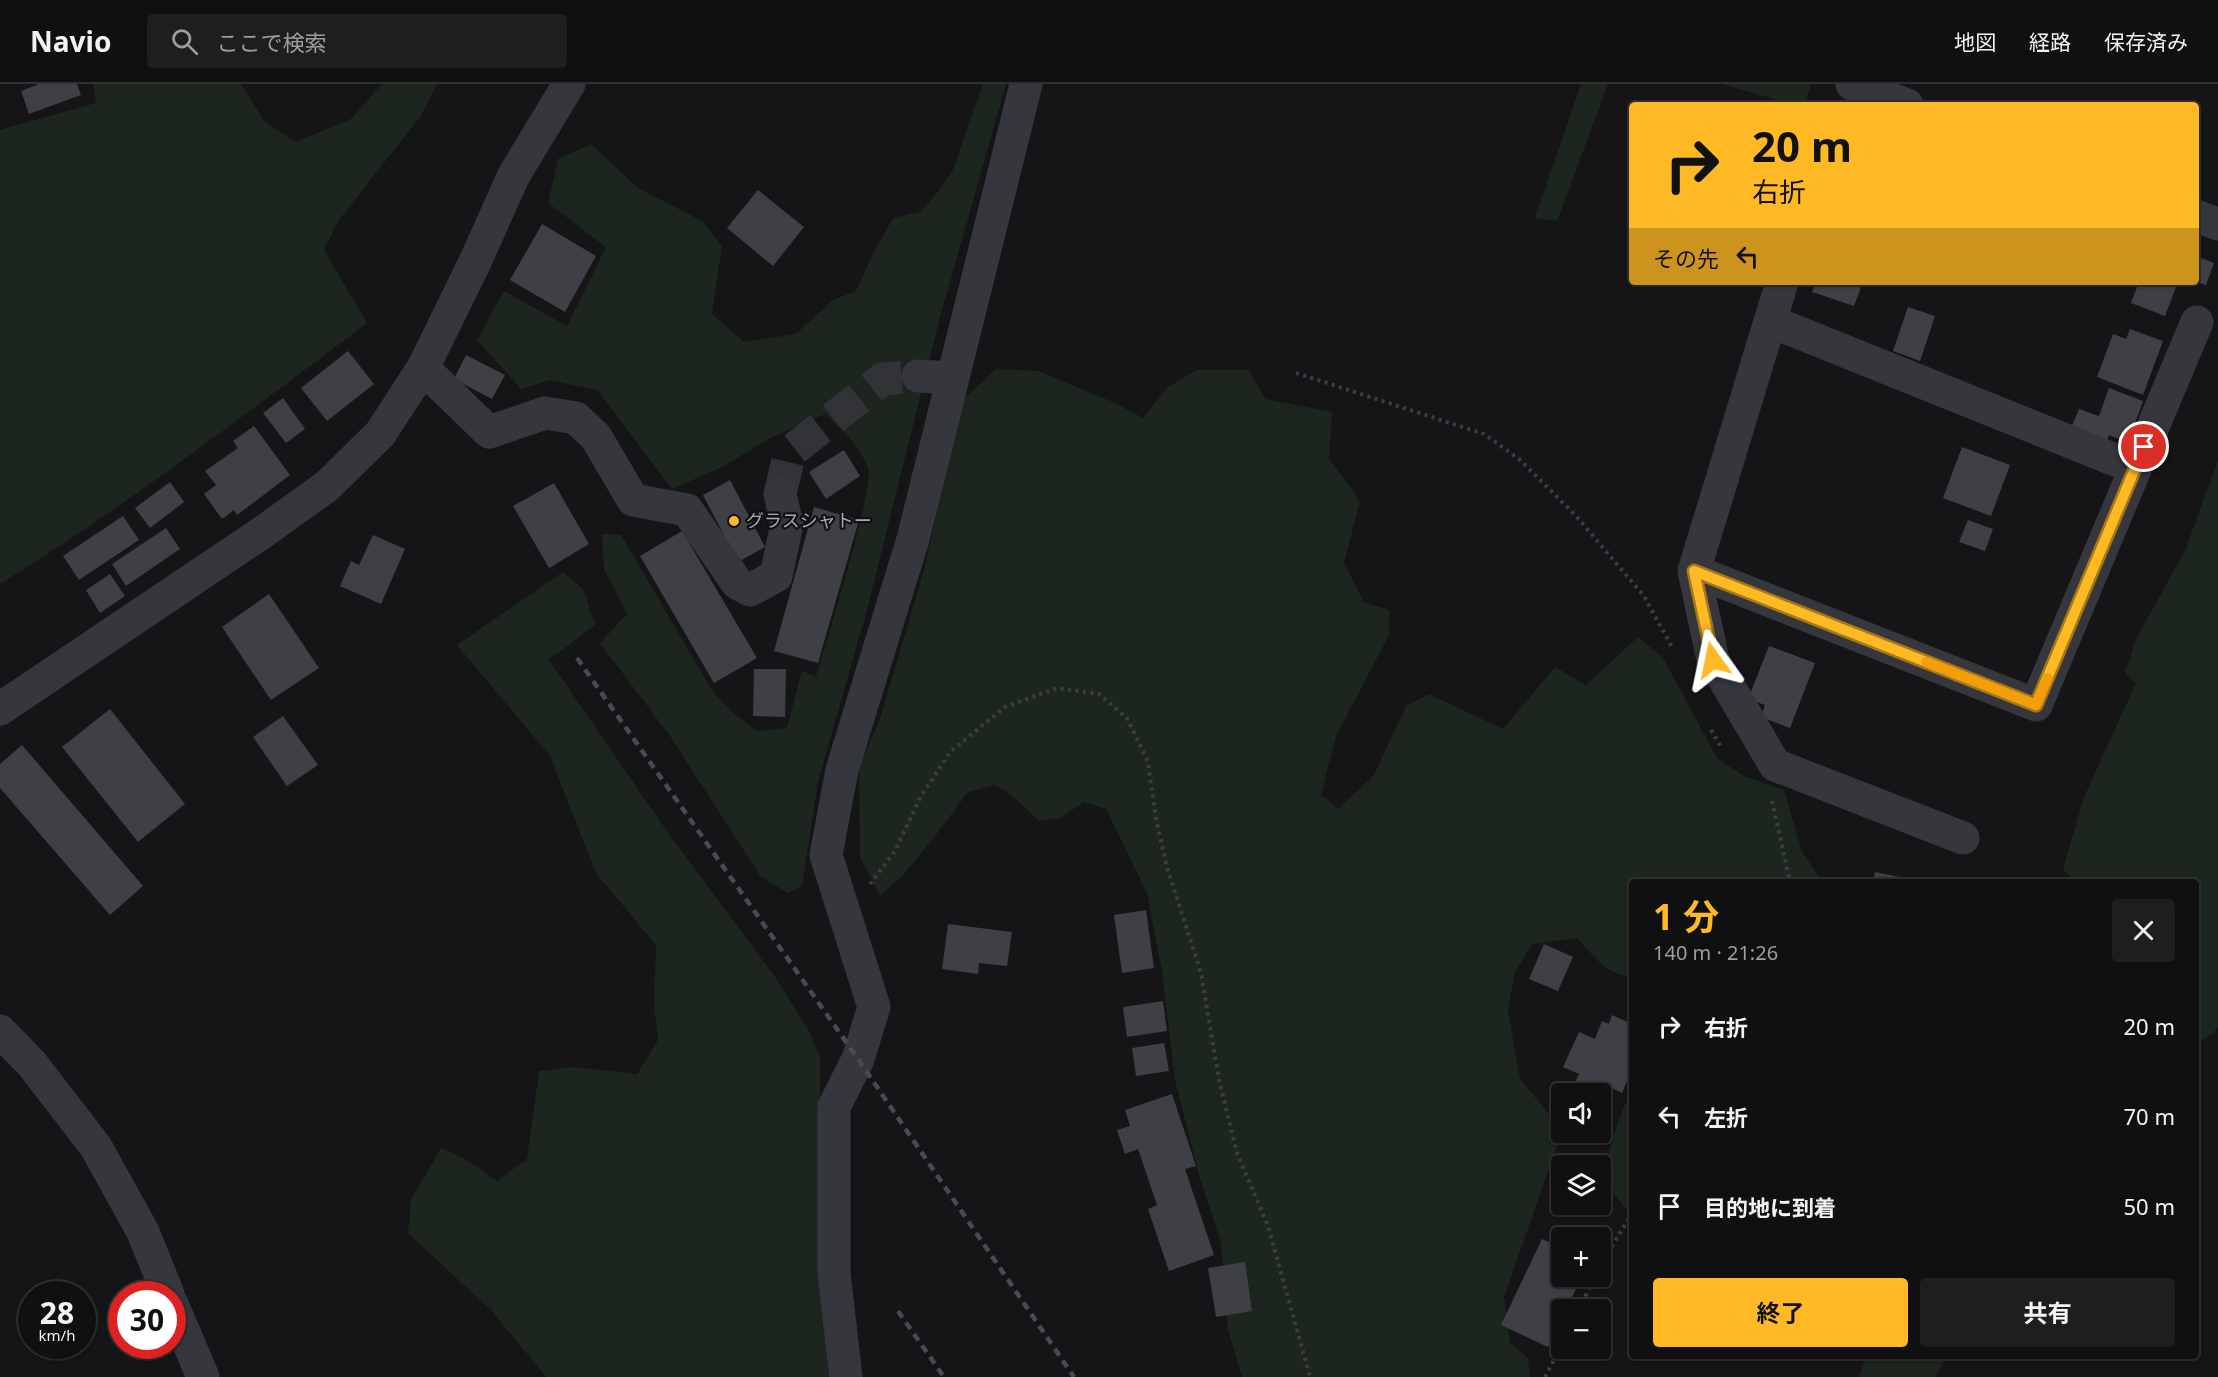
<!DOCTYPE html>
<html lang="ja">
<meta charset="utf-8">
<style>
:root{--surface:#101011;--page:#1e1e1f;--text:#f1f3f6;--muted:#9c9d9f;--line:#303031;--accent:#ffb925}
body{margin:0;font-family:"Noto Sans","Noto Sans JP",sans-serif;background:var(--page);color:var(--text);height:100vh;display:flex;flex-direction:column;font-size:22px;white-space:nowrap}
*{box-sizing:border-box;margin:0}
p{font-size:20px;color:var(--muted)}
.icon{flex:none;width:33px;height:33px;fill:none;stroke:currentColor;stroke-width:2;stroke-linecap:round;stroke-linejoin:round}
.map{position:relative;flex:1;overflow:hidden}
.details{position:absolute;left:1629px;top:795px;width:570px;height:480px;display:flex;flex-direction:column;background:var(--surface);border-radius:6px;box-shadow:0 2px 4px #0004,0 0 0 2px var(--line)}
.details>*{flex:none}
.guide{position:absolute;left:1629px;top:18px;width:570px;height:183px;border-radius:6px;box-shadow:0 2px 4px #0004,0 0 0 2px var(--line);background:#ffb925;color:#111;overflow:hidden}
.fabs{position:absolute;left:1551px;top:999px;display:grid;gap:12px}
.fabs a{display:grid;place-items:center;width:60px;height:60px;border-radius:6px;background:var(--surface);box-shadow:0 2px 4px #0004,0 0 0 2px var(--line);font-size:30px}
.speed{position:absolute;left:18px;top:1197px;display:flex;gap:12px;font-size:30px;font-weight:700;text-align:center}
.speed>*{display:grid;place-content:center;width:78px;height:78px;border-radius:50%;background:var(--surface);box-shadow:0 2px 4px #0004,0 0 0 2px var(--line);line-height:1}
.speed small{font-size:15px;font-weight:400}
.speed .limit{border:9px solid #d22;background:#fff;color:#111}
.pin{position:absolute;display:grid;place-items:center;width:51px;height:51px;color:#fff;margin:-26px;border:3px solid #fff;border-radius:50%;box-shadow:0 2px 6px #0007}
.me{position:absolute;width:66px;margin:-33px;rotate:348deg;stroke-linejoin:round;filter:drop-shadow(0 0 4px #0008)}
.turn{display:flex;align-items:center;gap:21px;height:126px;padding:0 24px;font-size:27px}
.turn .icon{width:78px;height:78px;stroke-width:2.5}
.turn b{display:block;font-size:42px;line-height:51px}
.then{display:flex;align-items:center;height:57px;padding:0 24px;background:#0003;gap:12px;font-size:22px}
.round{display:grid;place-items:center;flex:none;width:63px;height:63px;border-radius:6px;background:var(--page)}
.overview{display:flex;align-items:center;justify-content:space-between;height:102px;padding:0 24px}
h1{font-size:36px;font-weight:700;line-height:45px;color:var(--accent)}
.cta{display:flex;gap:12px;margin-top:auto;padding:12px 24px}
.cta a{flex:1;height:69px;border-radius:6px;background:var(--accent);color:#111;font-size:24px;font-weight:700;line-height:69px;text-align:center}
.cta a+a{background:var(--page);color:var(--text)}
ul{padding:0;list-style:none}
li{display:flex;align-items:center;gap:18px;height:90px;padding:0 24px}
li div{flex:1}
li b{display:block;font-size:22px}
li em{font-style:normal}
header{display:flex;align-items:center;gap:36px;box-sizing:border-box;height:84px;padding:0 30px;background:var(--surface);border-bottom:2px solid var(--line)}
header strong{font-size:28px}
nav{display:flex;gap:33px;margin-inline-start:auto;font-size:21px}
.search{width:420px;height:54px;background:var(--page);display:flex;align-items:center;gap:15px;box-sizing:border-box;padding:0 21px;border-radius:6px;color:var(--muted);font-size:22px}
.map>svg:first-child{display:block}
.green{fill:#1d261e}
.building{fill:#3f4045}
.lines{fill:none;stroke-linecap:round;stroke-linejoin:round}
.minor-tunnel{stroke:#323337;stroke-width:33;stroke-dasharray:33 16;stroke-linecap:butt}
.path{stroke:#3c3e44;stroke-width:4;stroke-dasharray:3 4.5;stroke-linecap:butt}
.minor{stroke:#36373d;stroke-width:33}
.rail{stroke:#494b52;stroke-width:4.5;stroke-dasharray:8 6;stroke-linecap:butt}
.route-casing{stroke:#a67818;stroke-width:15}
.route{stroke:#ffb925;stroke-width:10}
.slow{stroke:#f59e0b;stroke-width:10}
.poi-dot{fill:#ffb925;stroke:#101012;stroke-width:2}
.labels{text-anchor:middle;stroke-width:4.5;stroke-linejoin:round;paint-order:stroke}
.poi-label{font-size:18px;fill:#a6abb9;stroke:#101012;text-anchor:start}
</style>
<header>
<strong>Navio</strong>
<div class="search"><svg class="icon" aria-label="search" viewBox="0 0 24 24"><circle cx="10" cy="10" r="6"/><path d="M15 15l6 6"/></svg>ここで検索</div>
<nav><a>地図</a><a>経路</a><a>保存済み</a></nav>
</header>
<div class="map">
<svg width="2218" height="1293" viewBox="0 0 2218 1293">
<rect width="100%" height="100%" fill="#151517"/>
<path class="green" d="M93,0H241L265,38L296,58L351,35L382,0H437L421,32L338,137L324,166L367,239C247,329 128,421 0,500V46L96,19Z
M983,0H1006L939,237L868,522L818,698L802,802L788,809L761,793L670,652L600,559L627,530L604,485L602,450L621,451L715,611L737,632L757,647L787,644L802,587L816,593C825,562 875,403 868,384C860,362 842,345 825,330L774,352L722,383L672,405L597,306L550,296L521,305L477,256L504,207L567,242L606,163L548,119L558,75L591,60L638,104L702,137L722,162L712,230L744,258L796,250L833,216L856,207L872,172L893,134L920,128L938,108L953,86Z
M1581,0H1608L1557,137L1535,134Z
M1722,0H1811L1805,21H1795Z
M996,285L1038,287L1113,318L1143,334L1167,304L1196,286H1249L1265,315L1332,328L1329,375L1360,417L1344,479L1364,518L1389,526V551L1336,652L1321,711L1338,725L1374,691L1406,622L1429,610L1503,645L1555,583L1586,601L1638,553L1663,574L1717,674L1744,692L1784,706L1802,768L1823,798H1632V892C1608,892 1592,871 1577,854L1532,860L1515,888L1508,927L1520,995L1548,1029L1560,1053L1504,1213L1510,1259L1528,1274L1530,1293H1242L1228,1246L1221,1159L1199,1091L1175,996L1162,887L1147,809L1106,725L1084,718L1060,734L1039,737L1015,714L995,701L968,708L936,751L904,790L880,812L860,773L859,683L880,635L924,486L963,316Z
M2218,376V943L2215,947L2196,961V798H2075L2063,785L2084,713L2136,599L2125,589L2137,553L2185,467Z
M563,488L583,505L595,541L549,576L664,743L775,893L809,947L820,972V1024L833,1293H546L492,1227L408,1149L411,1116L441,1064L465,1075L497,1097L527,1075L539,987L572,983L637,990L658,956L654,921L656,861L596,789L550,672L457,561Z
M1632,1004V1133L1615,1111L1604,1086L1618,1038Z
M1867,1272H1947L1935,1293H1859Z"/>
<path class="building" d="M39,0H77L81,11L29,30L21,7Z
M758,106L804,143L773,182L727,144Z
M542,140L596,172L565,228L510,196Z
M2196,172L2214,179L2206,201L2196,198Z
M1816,198H1863L1854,222L1812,208Z
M2139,198H2178L2165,232L2131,219Z
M1908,223L1935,232L1920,277L1893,267Z
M2130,245L2163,257L2143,311L2097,293L2113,250L2126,255Z
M348,267L374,300L327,337L301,304Z
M466,271L505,291L492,315L454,295Z
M2109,304L2143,317L2128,359L2109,351L2106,359L2070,346L2079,325L2099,332Z
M283,314L305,345L286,359L263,329Z
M254,342L290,391L237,431L234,426L222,435L204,410L216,401L205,387L238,364L233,357Z
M1962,363L2010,381L1991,432L1943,414Z
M844,366L860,392L826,415L809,388Z
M730,396L765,463L738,478L703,411Z
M170,398L184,418L150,444L135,424Z
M554,399L589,460L549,484L513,422Z
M814,423L859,436L818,579L774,567Z
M123,432L139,456L79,496L63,472Z
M1968,436L1993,445L1985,467L1959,458Z
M166,444L180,465L126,502L112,480Z
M682,447L757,574L714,599L640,472Z
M373,451L405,465L381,520L340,502L351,477L359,481Z
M110,490L125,512L100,529L86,506Z
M269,510L319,584L271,616L222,543Z
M1769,562L1815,579L1790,644L1761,633L1765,621L1748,615Z
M754,585H786L785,633L753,632Z
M110,625L185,720L138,758L62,663Z
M283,632L318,681L287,702L253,653Z
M22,661L143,802L110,831L0,704V680Z
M1875,788L1920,797V798H1873Z
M1146,826L1154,884L1122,889L1114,831Z
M948,840L1012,848L1007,882L979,879L978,890L942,885Z
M1544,860L1573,873L1558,907L1529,895Z
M1163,917L1167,947L1127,953L1123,923Z
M1612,931L1632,940L1629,949L1632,950V958L1627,969L1632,971V986L1622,1009L1612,1004L1607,1015L1600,1012V1010H1595L1574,1001L1579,990L1563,983L1579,948L1595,955L1602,937L1609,940Z
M1164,959L1169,987L1136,992L1132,964Z
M1172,1010L1196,1082L1185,1085L1214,1171L1169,1187L1148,1125L1157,1121L1138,1065L1125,1070L1117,1046L1130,1042L1125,1026Z
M1542,1155L1562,1164V1192H1582L1566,1226H1562V1235L1548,1263L1501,1241Z
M1245,1178L1252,1227L1216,1233L1208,1184Z"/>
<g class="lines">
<path class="minor-tunnel" d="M780,410L790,368L883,295L918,292"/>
<path class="path" d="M1296,289L1484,350L1519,375L1577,433L1644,512L1672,563
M1711,646L1721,663
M1772,717L1790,798
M870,800L895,767L921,712L951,667L1005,623L1057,604L1099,610L1127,634L1148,678L1156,735L1167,783L1201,889L1219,996L1237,1069L1268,1142L1310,1293
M1600,1182L1632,1129
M1579,1226L1595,1192
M1545,1293L1562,1260"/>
<path class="minor" d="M1852,0L1907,21
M2196,132L2218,140
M1782,198L1694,487L1713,576L1775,681L1963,754
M1770,237L2135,384
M423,284L489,348L545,329L576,334L596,353L633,416L687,426L737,499L750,506L776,492L787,440L780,410
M918,292L952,294
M1694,487L2036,621L2197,238
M0,625L263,448L327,402L380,350L423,284L474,180L514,91L569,0
M0,947L32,980L96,1063L143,1148L168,1210
M172,1220L203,1293
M846,1293L834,1189V1023L858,975L874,923L826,771L842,686L913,455L1026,0"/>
<path class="rail" d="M577,574L858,975L1074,1293
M898,1227L944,1293"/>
</g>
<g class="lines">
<g class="route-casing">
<path id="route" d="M1713,576L1694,487L2036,621L2144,363"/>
</g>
<use href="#route" class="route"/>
<path class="slow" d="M1926,578L2036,621L2048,594"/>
</g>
<circle class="poi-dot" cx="734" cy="437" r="6"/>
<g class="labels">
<g class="poi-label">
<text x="746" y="443">グラスシャトー</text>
</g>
</g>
</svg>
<div class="fabs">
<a><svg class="icon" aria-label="sound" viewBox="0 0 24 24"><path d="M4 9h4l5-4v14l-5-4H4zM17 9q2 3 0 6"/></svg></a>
<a><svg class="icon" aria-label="layers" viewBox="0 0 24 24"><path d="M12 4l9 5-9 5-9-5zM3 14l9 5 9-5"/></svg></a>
<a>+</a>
<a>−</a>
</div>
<div class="speed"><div>28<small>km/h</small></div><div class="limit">30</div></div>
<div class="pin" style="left:2144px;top:363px;background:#d93025"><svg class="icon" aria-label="arrive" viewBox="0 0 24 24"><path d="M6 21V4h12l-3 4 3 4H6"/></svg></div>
<svg class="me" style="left:1713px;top:576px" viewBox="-20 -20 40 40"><path d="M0-17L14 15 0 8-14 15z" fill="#ffb925" stroke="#fff" stroke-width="4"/></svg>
<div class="guide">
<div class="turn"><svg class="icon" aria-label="right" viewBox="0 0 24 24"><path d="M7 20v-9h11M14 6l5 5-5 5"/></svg><div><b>20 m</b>右折</div></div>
<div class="then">その先<svg class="icon" aria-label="left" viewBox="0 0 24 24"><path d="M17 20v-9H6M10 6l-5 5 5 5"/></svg></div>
</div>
<section class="details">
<div class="overview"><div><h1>1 分</h1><p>140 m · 21:26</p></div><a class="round"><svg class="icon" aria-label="close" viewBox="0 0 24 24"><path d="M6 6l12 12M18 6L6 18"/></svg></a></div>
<ul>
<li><svg class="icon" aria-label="right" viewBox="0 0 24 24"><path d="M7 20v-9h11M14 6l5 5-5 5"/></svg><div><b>右折</b></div><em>20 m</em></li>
<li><svg class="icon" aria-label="left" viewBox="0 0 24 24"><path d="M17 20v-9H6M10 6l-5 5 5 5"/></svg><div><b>左折</b></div><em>70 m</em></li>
<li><svg class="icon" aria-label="arrive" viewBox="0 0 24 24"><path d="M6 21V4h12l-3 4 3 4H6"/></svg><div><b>目的地に到着</b></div><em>50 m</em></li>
</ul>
<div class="cta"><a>終了</a><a>共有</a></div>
</section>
</div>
